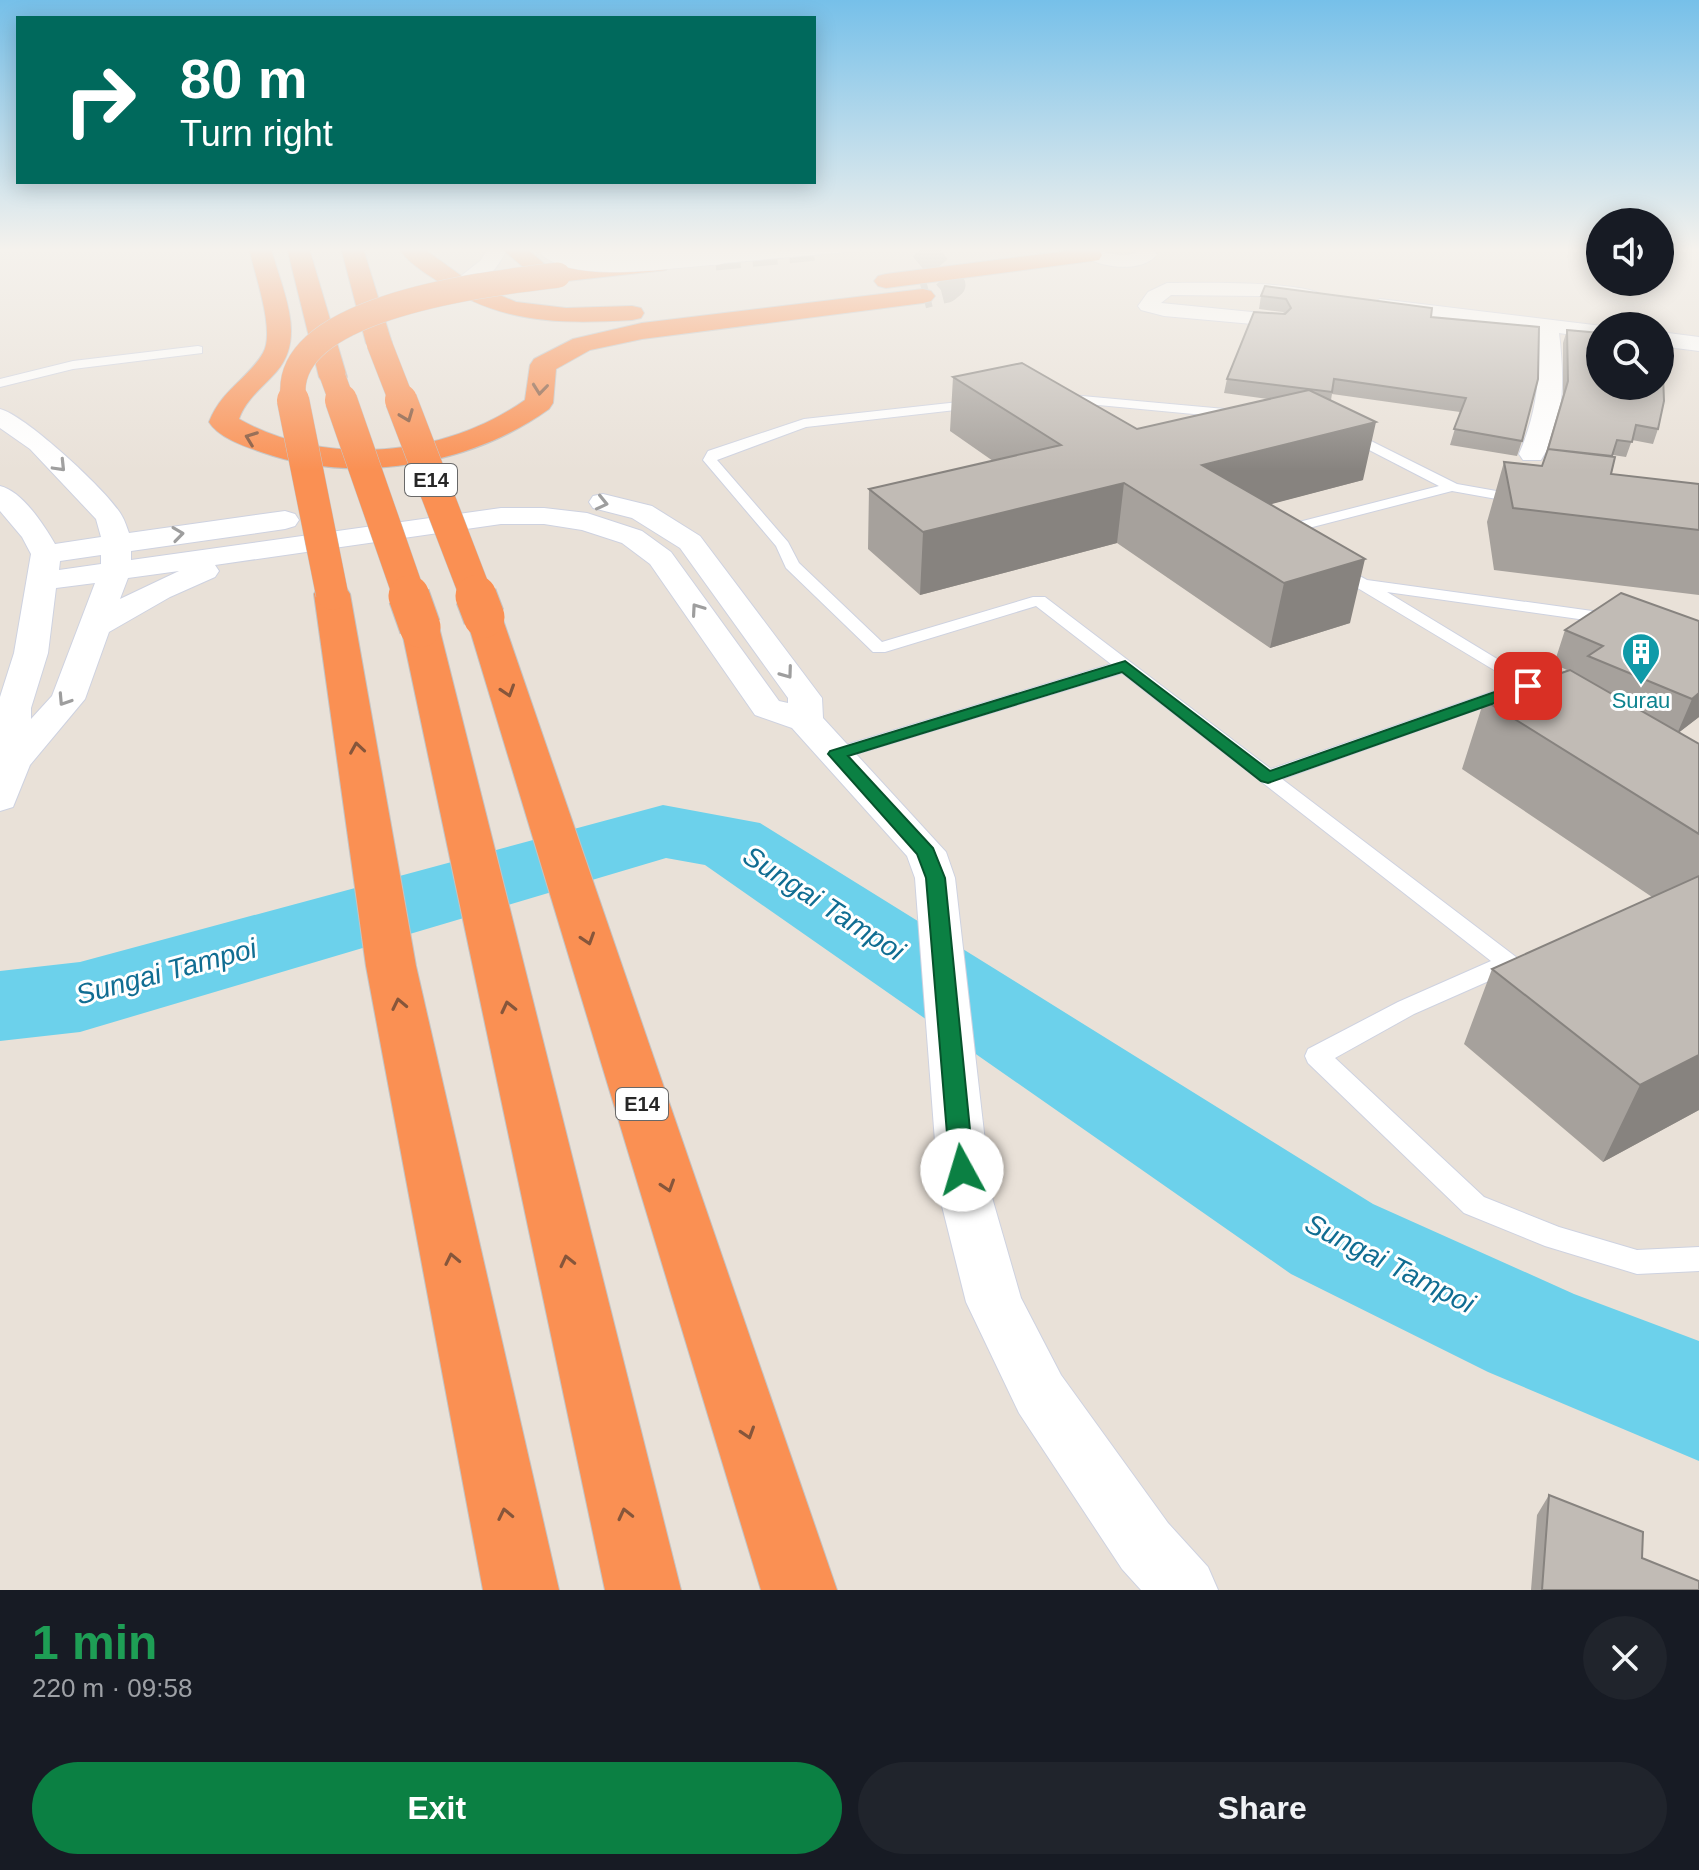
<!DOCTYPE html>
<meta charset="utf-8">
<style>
:root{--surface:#171b24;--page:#20242c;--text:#f1f3f6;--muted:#9ea1a6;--accent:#0b8043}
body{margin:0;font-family:Arial,sans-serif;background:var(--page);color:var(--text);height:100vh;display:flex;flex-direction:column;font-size:30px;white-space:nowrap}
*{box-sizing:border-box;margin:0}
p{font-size:26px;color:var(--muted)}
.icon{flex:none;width:44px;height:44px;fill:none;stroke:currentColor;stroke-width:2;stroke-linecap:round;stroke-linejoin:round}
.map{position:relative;height:1590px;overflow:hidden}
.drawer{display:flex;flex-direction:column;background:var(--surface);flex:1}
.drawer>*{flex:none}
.hud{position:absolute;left:16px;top:16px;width:800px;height:168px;border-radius:0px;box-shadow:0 4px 20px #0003;background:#00695c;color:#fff;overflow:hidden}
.fabs{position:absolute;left:1586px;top:208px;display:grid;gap:16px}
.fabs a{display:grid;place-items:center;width:88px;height:88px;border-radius:50%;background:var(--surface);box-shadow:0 4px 20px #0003;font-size:40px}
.pin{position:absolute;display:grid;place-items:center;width:68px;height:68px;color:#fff;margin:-34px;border-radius:16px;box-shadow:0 4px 12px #0006}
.me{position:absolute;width:88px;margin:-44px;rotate:354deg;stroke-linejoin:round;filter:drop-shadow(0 0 6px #0008)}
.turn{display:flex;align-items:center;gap:28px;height:168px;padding:0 32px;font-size:36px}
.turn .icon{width:104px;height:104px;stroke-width:2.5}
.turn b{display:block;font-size:56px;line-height:68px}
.round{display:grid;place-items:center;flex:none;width:84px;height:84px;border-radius:42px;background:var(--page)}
.headline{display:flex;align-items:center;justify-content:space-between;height:136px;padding:0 32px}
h1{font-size:48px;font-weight:600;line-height:60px;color:#1e9e55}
.cta{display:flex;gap:16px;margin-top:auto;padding:16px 32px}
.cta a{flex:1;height:92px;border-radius:48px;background:var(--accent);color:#fff;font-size:32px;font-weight:600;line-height:92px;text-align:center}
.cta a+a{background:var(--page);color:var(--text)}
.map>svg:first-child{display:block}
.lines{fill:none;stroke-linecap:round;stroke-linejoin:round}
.river{fill:#6cd1eb;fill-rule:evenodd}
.motorway-tunnel{stroke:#c2bcb5;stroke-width:25;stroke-dasharray:25 12;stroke-linecap:butt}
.service-casing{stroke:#ced2e0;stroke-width:2}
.minor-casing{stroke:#ced2e0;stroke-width:2}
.motorway-casing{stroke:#c3c3c3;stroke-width:2}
.service{fill:#fff;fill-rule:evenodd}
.minor{fill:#fff;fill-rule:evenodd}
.motorway{fill:#fa9053;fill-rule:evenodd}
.minor-bridge-casing{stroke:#ced2e0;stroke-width:22;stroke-linecap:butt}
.motorway-bridge-far2-casing{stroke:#c3c3c3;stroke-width:26;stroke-linecap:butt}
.motorway-bridge-far1-casing{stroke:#c3c3c3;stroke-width:33;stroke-linecap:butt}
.motorway-bridge-casing{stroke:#c3c3c3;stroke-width:43;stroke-linecap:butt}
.minor-bridge{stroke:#fff;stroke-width:21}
.motorway-bridge-far2{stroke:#fa9053;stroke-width:25}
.motorway-bridge-far1{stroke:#fa9053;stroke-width:32}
.motorway-bridge{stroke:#fa9053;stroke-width:41}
.wall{fill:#a6a19c}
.shaded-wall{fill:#87837f}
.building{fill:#c1bbb5;stroke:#87837f;stroke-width:2}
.oneway{stroke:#86563b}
.oneway2{stroke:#9e9e9e}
.route{fill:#0b8043;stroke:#07532c;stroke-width:2}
.labels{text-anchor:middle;stroke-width:6;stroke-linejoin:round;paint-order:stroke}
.shield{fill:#fff;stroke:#686868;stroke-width:2}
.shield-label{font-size:20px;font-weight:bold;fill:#272727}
.culture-label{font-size:22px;fill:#0d838f;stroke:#fff}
.near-water-label{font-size:28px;font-style:italic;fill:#106d92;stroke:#fff}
</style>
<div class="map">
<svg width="1699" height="1590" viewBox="0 0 1699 1590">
<rect width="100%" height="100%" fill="#e9e1d8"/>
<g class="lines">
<path class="river" d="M663,805L760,823L1373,1204L1574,1294L1699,1341V1461L1488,1372L1291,1274L705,865L666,858L80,1032L0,1041V971L80,962Z"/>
<path class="motorway-tunnel" d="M922,248L953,285L947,290L923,296
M715,258L817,248"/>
<g class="service-casing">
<path id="service" d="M824,248H863L858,251L701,265L696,262L701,259Z
M198,346L202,347V353L73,369L0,387V379L73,361Z
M1060,394L1236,410L1242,414L1236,418L1056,401L1054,398Z
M977,400L982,401V407L806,427L717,460L788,542L799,563L882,642L1033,597H1045L1271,769L1500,689H1512L1515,693L1512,697L1282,779L1516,957L1520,963L1516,969L1414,1014L1335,1058L1484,1197L1559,1227L1637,1250L1699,1247V1271L1637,1274L1545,1246L1464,1213L1308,1063L1305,1056L1308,1049L1398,1002L1491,961L1122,673L843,758H829L826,754L829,750L1111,664L1036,606L885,652H873L786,568L776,546L703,460L708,451L804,419Z
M1349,430L1457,484L1519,495L1526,499L1519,503L1452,491L1301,530L1297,533V541H1287L1281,532L1291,524L1439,486L1344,437V431Z
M1337,564L1367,580L1614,614L1622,619L1614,624L1387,592L1555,694L1558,698L1549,703L1331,572V566Z"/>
</g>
<g class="minor-casing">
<path id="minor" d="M489,248H507C500,267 475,297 452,291L449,287L452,283L480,261Z
M721,248H780L771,254L712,258L709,254L712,250Z
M1080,248C1100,248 1114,259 1136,253L1134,248H1152L1157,255C1139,274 1102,267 1081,256Z
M1167,283C1194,283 1310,280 1325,297L1315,303L1259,296L1171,295L1161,303L1283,315L1286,320L1283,325L1275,326L1164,316L1141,310L1138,306L1148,292Z
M1380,299L1602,326L1600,339L1559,333C1564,375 1566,423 1541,460H1523L1519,454C1537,412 1541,376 1537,331L1373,309L1370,305Z
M1660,332L1699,337V351L1660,346Z
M0,409C25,415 109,492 122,516C125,521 127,528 129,533L285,511L295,514L299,520L295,526L285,529L131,551V560L501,508H544L587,513L642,531L671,552L779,701L788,703V698L680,548L632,518L593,508L589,502L593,496L603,494L652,506L700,536L822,698L823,718L946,852L955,878L991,1194L1021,1298L1061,1375L1168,1523L1208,1567L1218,1590H1141L1122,1569L1019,1413L966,1302L939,1194L915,878L907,856L792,728L755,715L650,564L622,543L582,530L544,524H501L215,565L219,571L215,577L170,597L109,632L85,699L30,765L13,807L0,811V697L14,653L31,554L22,537L0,511V486C22,491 44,525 55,544L101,537L96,519L30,449L0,428ZM101,555V564L59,570L60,561ZM179,571L120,599L128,578ZM95,583L52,696L31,719V708L48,653L56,588Z"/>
</g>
<g class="motorway-casing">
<path id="motorway" d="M249,248H271C281,288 307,336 277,371C263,387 246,399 239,419C325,468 445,457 525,400L530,365L534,359L573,339L642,323L923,289L931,291L935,296L931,301L923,303L642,339L590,350L556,369L553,403L549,409C470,466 354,485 261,452C244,446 219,438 209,422C222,389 248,379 263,353C276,331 254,273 249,248Z
M287,248H309L347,377L343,383H323L319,377Z
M341,248H363L392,343L388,348H370L366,343Z
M398,248H423L471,283L516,302L566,308L632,306L641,308L644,313L641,318L632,320C558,324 499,324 436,280C423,272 407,261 398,248Z
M501,248H526L548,267L545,272H529Z
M1091,248L1099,250L1102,255L1099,260L886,288L878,286L874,281L878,276L886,274Z
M658,258L666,260L669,265L666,270L558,282L550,280L547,275L550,270L558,268Z
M332,583L345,586L350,594L416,966L559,1590H483L366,966L314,594L319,586Z
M484,606L497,609L502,617L837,1590H761L466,617L471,609Z
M420,616L433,619L439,627L681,1590H605L401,627L407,619Z"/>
</g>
<use href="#service" class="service"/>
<use href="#minor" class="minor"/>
<use href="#motorway" class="motorway"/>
<g class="minor-bridge-casing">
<path id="minor-bridge" d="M550,248C582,273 678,256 719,254"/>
</g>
<g class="motorway-bridge-far2-casing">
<path id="motorway-bridge-far2" d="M379,343L402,402
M333,377L342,402
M294,402C275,306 494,283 558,275"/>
</g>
<g class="motorway-bridge-far1-casing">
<path id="motorway-bridge-far1" d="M293,400L332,594
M341,400L410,598
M401,400L477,598"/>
</g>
<g class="motorway-bridge-casing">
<path id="motorway-bridge" d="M409,596L420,627
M476,596L484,617"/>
</g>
<use href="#minor-bridge" class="minor-bridge"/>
<use href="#motorway-bridge-far2" class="motorway-bridge-far2"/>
<use href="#motorway-bridge-far1" class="motorway-bridge-far1"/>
<use href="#motorway-bridge" class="motorway-bridge"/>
</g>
<path class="wall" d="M1261,296L1431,317L1522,441L1517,456L1450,445L1460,412L1332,394L1331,400L1363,480L1270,504L1350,623L1270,648L1117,543L920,595L868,549L869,489L993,461L950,431L953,377L1137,429L1268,399L1224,393L1227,379L1285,314L1283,312L1259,309Z
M1567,330L1658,429L1653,444L1632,440L1626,457L1613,455L1611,474L1699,484V595L1494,570L1487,522L1504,462L1542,466L1563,395V343Z
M1699,621V717L1679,732L1699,744V1110L1603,1162L1464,1044L1492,969L1652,897L1462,769L1484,700L1567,670L1554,664L1565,630Z
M1549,1495L1642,1558L1699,1590H1531L1537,1515Z"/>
<path class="shaded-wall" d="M1376,422L1363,480L1192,525L1202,465Z
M1124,483L1117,543L920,595L923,532Z
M1365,559L1350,623L1270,648L1284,583Z
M1699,693V717L1677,734L1692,699Z
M1699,1055V1110L1603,1162L1640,1085Z"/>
<path class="building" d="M1265,286L1432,308L1431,317L1539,327L1538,379L1522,441L1454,429L1466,398L1334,379L1332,392L1227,379L1254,312L1285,314L1291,308L1286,299L1261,296Z
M1567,330L1600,333V386H1660V348L1662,349L1664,401L1658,429L1636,425L1632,442L1617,440L1612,456L1548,449L1568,381Z
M1022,363L1137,429L1309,390L1376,422L1202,465L1365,559L1284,583L1124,483L923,532L869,489L1061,445L953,377Z
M1548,449L1615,457L1611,474L1699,484V530L1513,508L1504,462L1542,466Z
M1621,593L1699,621V693L1692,699L1588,656L1603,646L1565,630Z
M1570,670L1699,744V834L1484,700Z
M1699,876V1055L1640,1085L1492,969Z
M1549,1495L1643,1532L1642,1558L1699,1581V1590H1542Z"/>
<defs><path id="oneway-chevron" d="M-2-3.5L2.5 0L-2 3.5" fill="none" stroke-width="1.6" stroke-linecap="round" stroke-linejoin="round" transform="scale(2)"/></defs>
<g class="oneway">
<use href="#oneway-chevron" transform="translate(540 389) rotate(96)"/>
<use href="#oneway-chevron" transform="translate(407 416) rotate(69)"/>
<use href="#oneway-chevron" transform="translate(251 438) rotate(-159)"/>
<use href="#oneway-chevron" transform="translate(508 691) rotate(72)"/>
<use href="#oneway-chevron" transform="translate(357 748) rotate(-99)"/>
<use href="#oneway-chevron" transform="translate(588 939) rotate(72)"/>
<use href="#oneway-chevron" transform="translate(399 1004) rotate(-102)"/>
<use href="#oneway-chevron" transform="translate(508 1007) rotate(-103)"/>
<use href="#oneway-chevron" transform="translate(668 1186) rotate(72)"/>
<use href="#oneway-chevron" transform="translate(452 1259) rotate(-102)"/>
<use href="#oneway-chevron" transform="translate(567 1261) rotate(-103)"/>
<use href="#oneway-chevron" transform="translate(748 1433) rotate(72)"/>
<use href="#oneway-chevron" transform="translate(505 1514) rotate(-102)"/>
<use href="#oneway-chevron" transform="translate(625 1514) rotate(-103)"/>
</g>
<g class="oneway2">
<use href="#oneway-chevron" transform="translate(60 466) rotate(46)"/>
<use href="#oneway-chevron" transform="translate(602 503) rotate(13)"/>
<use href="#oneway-chevron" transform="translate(178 534) rotate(-8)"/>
<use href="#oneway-chevron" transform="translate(697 609) rotate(-125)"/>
<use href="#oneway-chevron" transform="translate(787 673) rotate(54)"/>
<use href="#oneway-chevron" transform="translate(64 700) rotate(123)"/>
</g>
<linearGradient id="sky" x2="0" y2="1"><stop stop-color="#76c0e9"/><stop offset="0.53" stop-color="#f5f2ed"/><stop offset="1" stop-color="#f5f2ed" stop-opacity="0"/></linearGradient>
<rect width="1699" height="471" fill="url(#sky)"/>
<path class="route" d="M1125,661L1270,771L1523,682H1534L1537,686L1534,689L1268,783L1261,781L1122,672L848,756L933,848L945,878L974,1170L971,1177L962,1180L954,1177L950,1170L926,878L917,854L828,754L830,751Z"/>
<defs>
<g id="building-pin" transform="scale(2)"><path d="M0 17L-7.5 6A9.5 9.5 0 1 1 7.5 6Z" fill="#0f9aa8" stroke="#fff"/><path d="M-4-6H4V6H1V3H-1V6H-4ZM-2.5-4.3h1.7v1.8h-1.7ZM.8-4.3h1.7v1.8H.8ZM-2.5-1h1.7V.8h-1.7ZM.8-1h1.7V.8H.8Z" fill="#fff"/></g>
</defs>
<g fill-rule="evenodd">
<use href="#building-pin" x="1641" y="652"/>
</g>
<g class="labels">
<g class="shield">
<rect x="405" y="464" width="52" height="32" rx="6"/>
<rect x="616" y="1088" width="52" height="32" rx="6"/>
</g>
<g class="shield-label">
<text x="431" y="487">E14</text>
<text x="642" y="1111">E14</text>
</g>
<g class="culture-label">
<text x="1641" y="708">Surau</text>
</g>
<g class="near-water-label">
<text transform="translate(824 903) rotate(33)" y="10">Sungai Tampoi</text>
<text transform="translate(166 971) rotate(-15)" y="10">Sungai Tampoi</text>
<text transform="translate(1390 1263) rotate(27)" y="10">Sungai Tampoi</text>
</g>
</g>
</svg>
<div class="fabs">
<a><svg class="icon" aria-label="sound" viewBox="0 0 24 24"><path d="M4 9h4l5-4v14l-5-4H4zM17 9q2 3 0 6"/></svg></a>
<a><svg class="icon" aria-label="search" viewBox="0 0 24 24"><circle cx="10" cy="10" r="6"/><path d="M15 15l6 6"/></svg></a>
</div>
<div class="pin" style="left:1528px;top:686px;background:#d93025"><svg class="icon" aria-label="arrive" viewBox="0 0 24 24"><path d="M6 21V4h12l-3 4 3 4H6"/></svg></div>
<svg class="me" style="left:962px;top:1170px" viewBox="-20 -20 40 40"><circle r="19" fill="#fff"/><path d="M0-13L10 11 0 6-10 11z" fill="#0b8043"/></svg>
<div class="hud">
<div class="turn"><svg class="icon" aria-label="right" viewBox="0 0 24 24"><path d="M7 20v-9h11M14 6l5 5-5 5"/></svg><div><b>80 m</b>Turn right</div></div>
</div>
</div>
<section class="drawer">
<div class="headline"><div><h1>1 min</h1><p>220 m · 09:58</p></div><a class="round"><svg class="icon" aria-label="close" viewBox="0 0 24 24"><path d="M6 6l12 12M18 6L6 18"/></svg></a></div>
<div class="cta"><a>Exit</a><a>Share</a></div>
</section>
